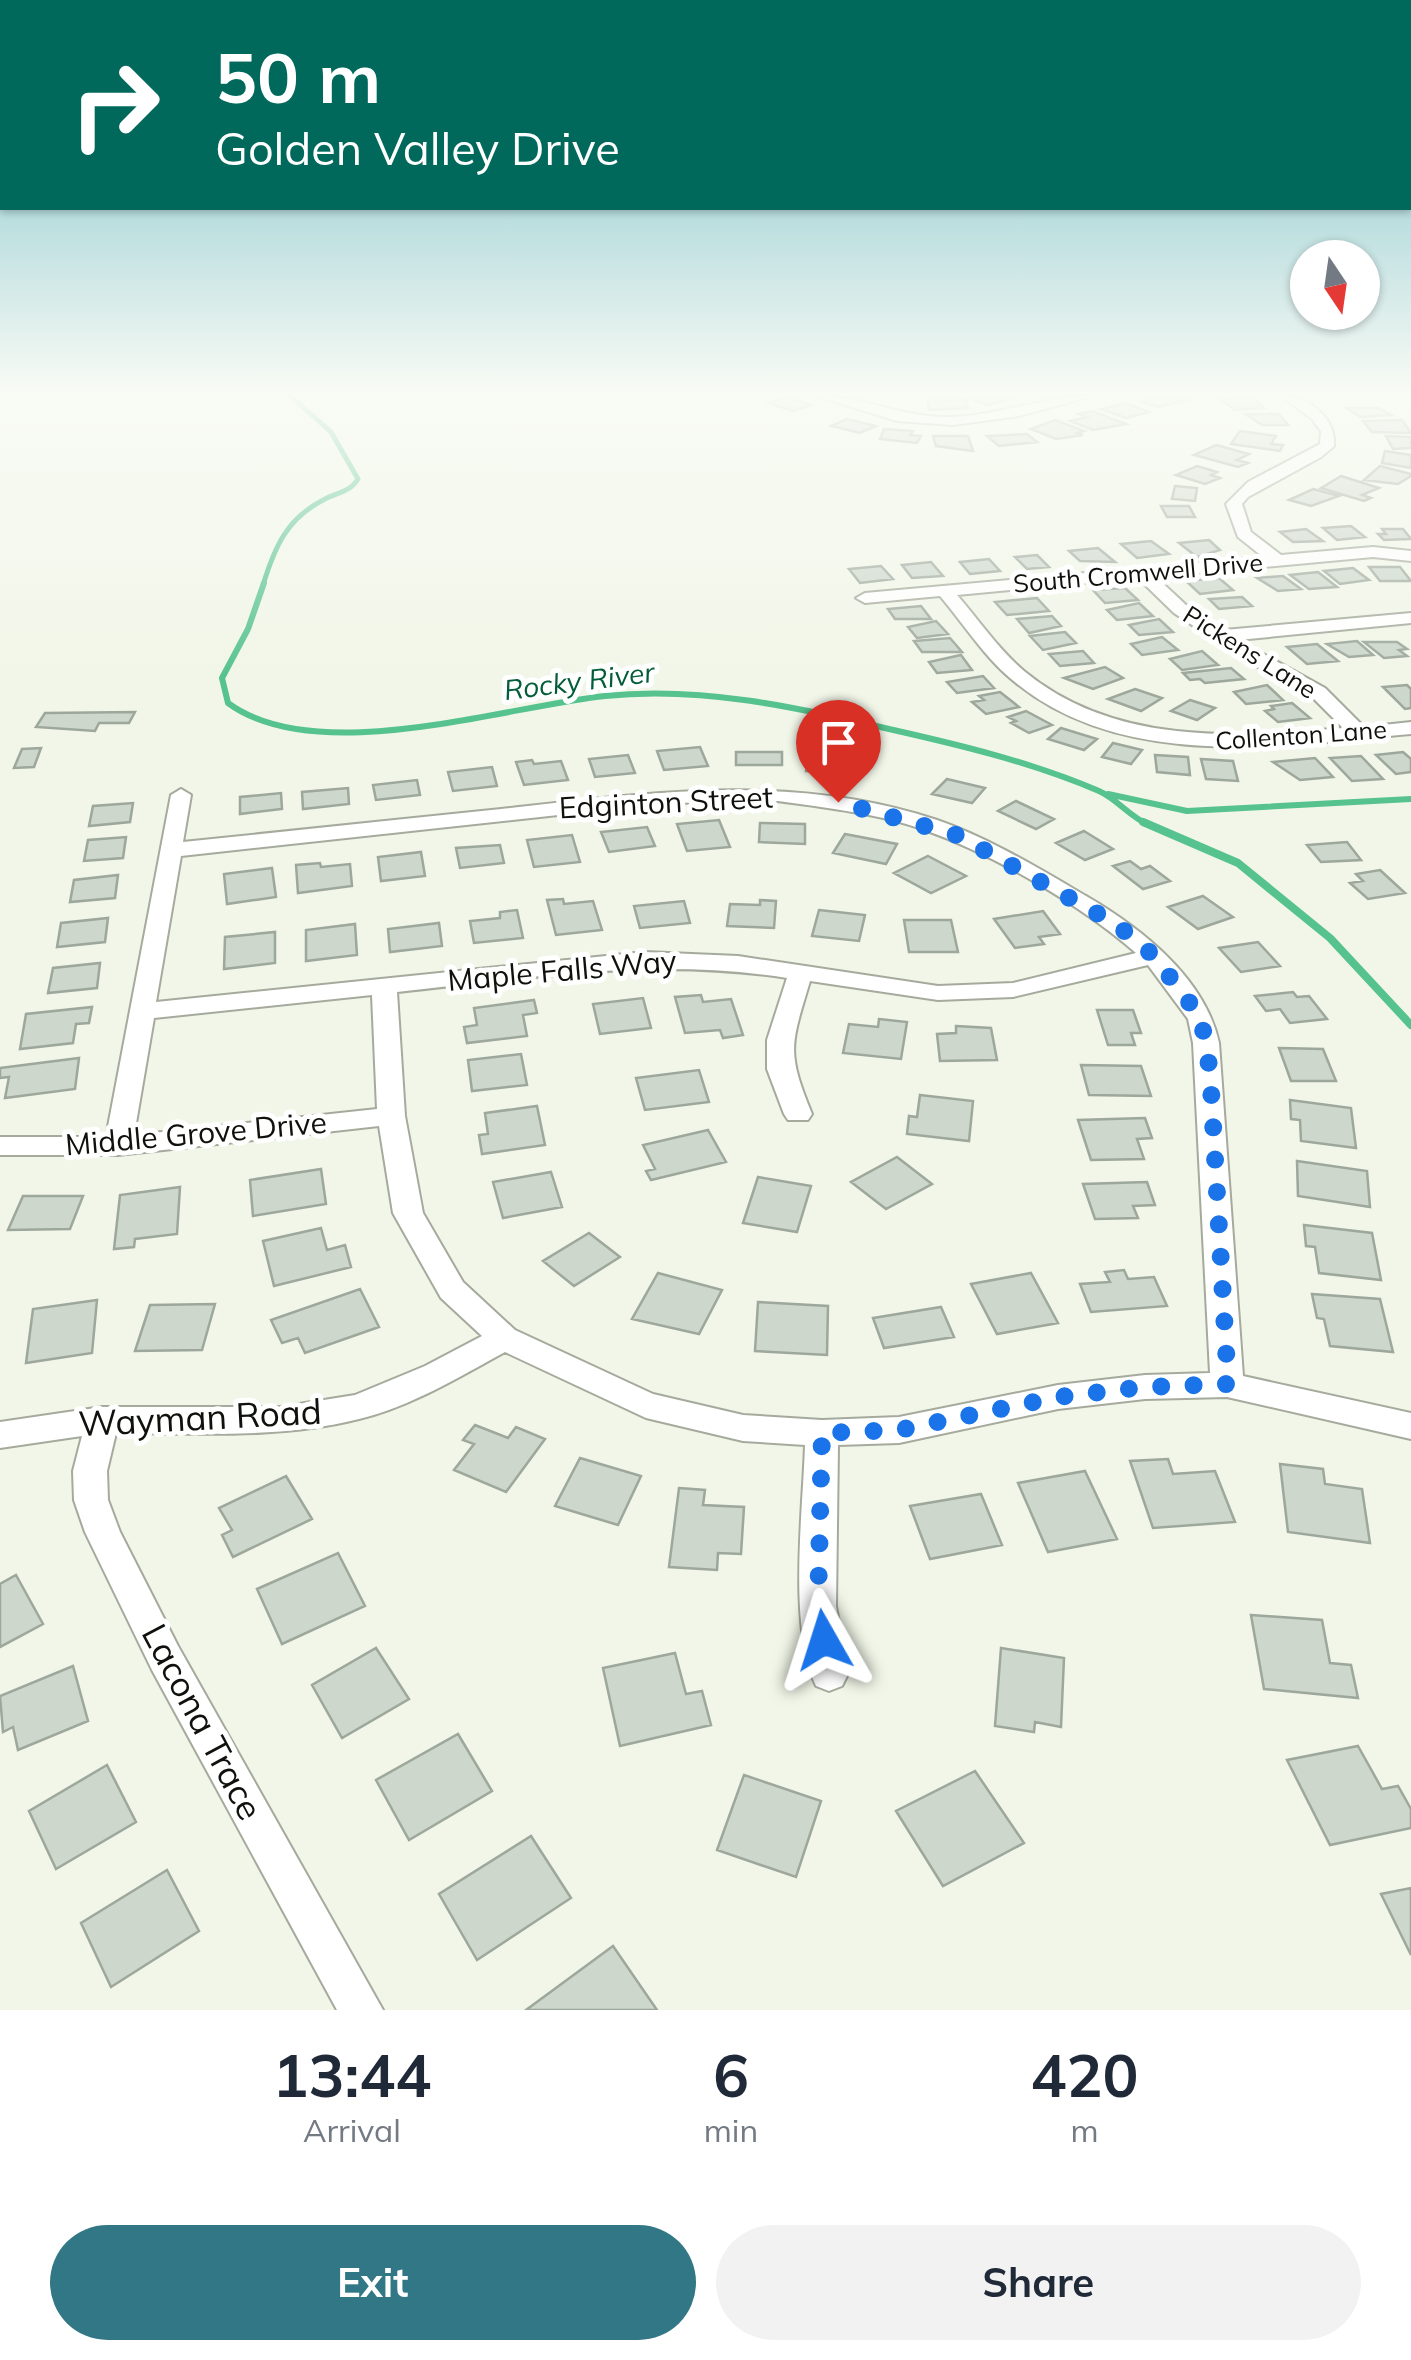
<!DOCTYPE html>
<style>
:root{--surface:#fff;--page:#f2f2f3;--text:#1f2937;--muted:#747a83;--accent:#327786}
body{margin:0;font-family:Mulish,sans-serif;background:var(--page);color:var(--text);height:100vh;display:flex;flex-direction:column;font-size:38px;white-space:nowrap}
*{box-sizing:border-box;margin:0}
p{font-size:32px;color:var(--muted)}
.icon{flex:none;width:55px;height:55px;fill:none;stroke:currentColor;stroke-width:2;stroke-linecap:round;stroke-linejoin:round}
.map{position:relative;height:2010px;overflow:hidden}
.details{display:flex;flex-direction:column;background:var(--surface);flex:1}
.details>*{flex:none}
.banner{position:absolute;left:0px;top:0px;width:1412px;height:210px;box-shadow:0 2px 8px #0004;background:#00695c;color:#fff;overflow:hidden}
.needle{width:65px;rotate:167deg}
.buttons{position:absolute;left:1290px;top:240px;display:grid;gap:20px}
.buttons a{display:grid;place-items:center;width:90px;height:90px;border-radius:50%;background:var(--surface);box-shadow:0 2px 8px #0004;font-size:50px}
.pin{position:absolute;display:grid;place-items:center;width:85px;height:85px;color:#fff;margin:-102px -42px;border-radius:50% 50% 50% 0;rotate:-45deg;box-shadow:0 0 10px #0007}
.pin .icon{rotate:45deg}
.me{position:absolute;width:110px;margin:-55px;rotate:354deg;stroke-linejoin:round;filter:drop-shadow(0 0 8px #0008)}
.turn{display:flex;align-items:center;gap:35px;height:210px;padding:0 50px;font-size:45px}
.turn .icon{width:130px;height:130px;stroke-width:2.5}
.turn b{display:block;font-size:70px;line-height:85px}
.eta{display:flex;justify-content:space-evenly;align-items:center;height:170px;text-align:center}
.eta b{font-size:60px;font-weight:700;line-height:70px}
.cta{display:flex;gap:20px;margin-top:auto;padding:20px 50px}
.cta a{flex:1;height:115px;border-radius:60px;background:var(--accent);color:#fff;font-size:40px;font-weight:700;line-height:115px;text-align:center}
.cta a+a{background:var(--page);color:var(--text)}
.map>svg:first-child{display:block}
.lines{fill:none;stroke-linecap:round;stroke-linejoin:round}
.stream-far2{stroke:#56c28e;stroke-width:5}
.stream-far1{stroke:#56c28e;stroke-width:6}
.stream{stroke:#56c28e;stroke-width:8}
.building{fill:#cdd7cc;stroke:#9da79c;stroke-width:2.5}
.street-casing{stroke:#a5aa9d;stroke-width:4}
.street{fill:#fff;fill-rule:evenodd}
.route{stroke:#1a73e8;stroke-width:18;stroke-dasharray:0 32.4}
.labels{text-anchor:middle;stroke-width:10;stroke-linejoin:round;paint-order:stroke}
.far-street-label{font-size:25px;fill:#0f110c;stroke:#fff}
.far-water-label{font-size:28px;font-style:italic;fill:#035c3a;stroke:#fff}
.street-label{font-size:30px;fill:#0f110c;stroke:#fff}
.near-street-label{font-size:35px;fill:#0f110c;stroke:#fff}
</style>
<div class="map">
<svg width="1411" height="2010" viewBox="0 0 1411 2010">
<rect width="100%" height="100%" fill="#f1f6e8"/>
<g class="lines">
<path class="stream-far2" d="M263,585C275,546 287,518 325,499C337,493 351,491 358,479L331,432L291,396"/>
<path class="stream-far1" d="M264,583L248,629L222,678L228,703C316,768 503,707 605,696C700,686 797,707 889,729C960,745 1031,762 1099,791C1117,799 1130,817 1149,825
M1108,794L1187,811L1411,799"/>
<path class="stream" d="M1143,822L1238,863L1330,938L1411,1025"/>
</g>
<path class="building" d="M979,396H978L1019,397L987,405L970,399Z
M1175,396L1187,400L1158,407L1140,401L1151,396Z
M786,397L811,405L793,411L768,403Z
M1253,397L1264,408L1235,410L1220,399Z
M927,400H966L968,408L929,410Z
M1126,403L1149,412L1126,418L1101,409Z
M1346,408H1379L1391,415L1361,417Z
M1092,411L1126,424L1093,430L1070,421L1087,417L1079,414Z
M1245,414H1279L1288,425H1262Z
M847,419L876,426L860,433L831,426Z
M1055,420L1084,431L1077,433L1083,435L1056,439L1031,429Z
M1402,420L1411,433L1372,432L1363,421Z
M884,429L913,431L910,435L921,436L917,443L880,439Z
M1240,431L1276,436L1271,444L1283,445L1280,451L1231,444Z
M1027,434L1037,442L999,446L987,436Z
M933,436H968L973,451L936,446Z
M1386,436L1411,437V448L1393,449Z
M1216,445L1249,454L1237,460L1248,463L1238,467L1194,455Z
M1385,451L1411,455V468L1382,463Z
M1197,466L1217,472L1211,475L1220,478L1205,484L1176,475Z
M1380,466L1411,474V476L1398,484L1364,480Z
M1341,476L1379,488L1362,495L1371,498L1364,501L1321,488Z
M1175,486L1197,488L1195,501L1172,499Z
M1313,489L1339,496L1311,506L1289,500Z
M1161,506H1189L1195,517H1167Z
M1351,526L1365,537L1337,540L1323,528Z
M1306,529L1323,541L1293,542L1280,532Z
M1382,529H1403L1411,539L1384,540L1378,534H1386Z
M1209,540L1220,550L1197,557L1179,543Z
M1151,541L1169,554L1137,558L1121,544Z
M1098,548L1115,562L1080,561L1069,551Z
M1037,555L1049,567L1027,569L1015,557Z
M989,559L1000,571L970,574L960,562Z
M931,562L943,576L912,578L902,565Z
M881,566L893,579L860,583L849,569Z
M1369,567H1400L1411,581H1380Z
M1353,568L1369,580L1340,584L1324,571Z
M1318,572L1337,587L1309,589L1290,575Z
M1283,576L1301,589L1278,591L1257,578Z
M1219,578L1233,590L1200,594L1186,581Z
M1125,588L1138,600L1105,603L1093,590Z
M1242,597L1252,606L1219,609L1209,599Z
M1037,598L1049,611L1007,615L995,602Z
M1139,603L1153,616L1117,620L1107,610Z
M921,606L931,619H895L888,609Z
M1052,616L1061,626L1029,633L1017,619Z
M1159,619L1173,632L1139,635L1129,625Z
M936,621L948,634L917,638L908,627Z
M1065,632L1076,643L1043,650L1030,636Z
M1162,637L1178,650L1142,655L1131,644Z
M950,638L962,652H922L914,641Z
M1357,641L1373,655L1349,657L1327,644Z
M1364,642H1397L1407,649L1399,650L1407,656L1384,658Z
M1317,644L1338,661L1307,664L1287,647Z
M1083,651L1094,663L1060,666L1049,654Z
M1202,651L1218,665L1182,670L1170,659Z
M961,655L972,670L937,673L929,662Z
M1105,667L1123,678L1093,689L1064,678Z
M1231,668L1244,679L1205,683L1200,679L1190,680L1183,673Z
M983,676L994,688L957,693L947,682Z
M1267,685L1283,700L1246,704L1234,692Z
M1407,685L1411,689V708L1405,709L1383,687Z
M1135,689L1162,698L1141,711L1108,699Z
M1000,692L1019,707L986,714L972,702L984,700L979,696Z
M1190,700L1215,708L1197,720L1171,711Z
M1292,703L1310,718L1278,722L1265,711L1274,709L1271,706Z
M1026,711L1052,725L1029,733L1011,723L1016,721L1008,717Z
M135,712L129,723H99L95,731L36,727L45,713Z
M1061,728L1097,739L1084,750L1048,739Z
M1113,743L1142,750L1131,764L1102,757Z
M700,747L708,766L664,770L657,751Z
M41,748L34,767L14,768L22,749Z
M736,752H782V765H736Z
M1403,752L1411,759V772L1396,774L1376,755Z
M809,754L853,756L851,774L806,771Z
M628,755L635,773L595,777L589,759Z
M1155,755L1188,757L1190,775L1157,772Z
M1361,756L1383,779L1352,781L1330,758Z
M1315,758L1333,777L1300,780L1273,762Z
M1201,759L1233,761L1238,781L1206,779Z
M532,760L534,764L561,761L568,780L524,785L516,762Z
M492,767L497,786L453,791L448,772Z
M947,779L985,788L972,803L932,794Z
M417,780L420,795L376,800L373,785Z
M348,788L349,804L303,809L302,792Z
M281,793L282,809L240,814V797Z
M1016,801L1054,819L1036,829L998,811Z
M133,803L130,822L89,826L93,806Z
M719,820L730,847L687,851L677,824Z
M760,823L805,824V844L759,842Z
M647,827L655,846L609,852L601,832Z
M1084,831L1113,849L1085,860L1056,843Z
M845,834L897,844L886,864L833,853Z
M572,835L580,862L534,867L527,840Z
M126,837L123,858L84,861L88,840Z
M1347,842L1361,860L1321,862L1307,845Z
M500,845L504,863L460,868L456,848Z
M421,852L425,876L381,881L378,857Z
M928,856L966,876L931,893L894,873Z
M1130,861L1141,869L1150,866L1170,881L1143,889L1113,866Z
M320,863L321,867L350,864L352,886L298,893L296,865Z
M272,868L276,897L227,904L224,874Z
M1380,870L1405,893L1368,899L1350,883L1363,881L1356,874Z
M118,875L115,898L70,902L74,880Z
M1203,896L1233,917L1198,929L1168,907Z
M563,899L564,904L593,901L602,930L556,935L547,900Z
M760,900L776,901L774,928L727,926L730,904L760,905Z
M684,901L690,923L640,928L634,906Z
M517,910L523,938L474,943L470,921L500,918V912Z
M819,910L865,915L859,941L812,936Z
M1043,911L1060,934L1039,937L1044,944L1015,948L994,919Z
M108,918L105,942L57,947L61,923Z
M904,920H951L958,952H909Z
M439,923L442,946L390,952L388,929Z
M355,924L357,955L306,961V930Z
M275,932V963L224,969L225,937Z
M1258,942L1280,966L1241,972L1219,948Z
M100,963L97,988L48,993L53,968Z
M1293,992L1297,997L1309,996L1327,1019L1290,1023L1280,1009L1266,1011L1255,996Z
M701,995L703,1002L731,999L743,1035L723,1038L720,1030L685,1033L675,997Z
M643,998L651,1028L600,1034L593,1004Z
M534,1000L537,1013L523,1015L527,1036L467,1043L464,1027L477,1025L474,1008Z
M92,1007L89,1023L76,1024L73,1043L20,1049L26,1014Z
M1097,1010H1133L1141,1033H1131L1135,1045H1108Z
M879,1019L907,1022L901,1059L843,1053L849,1024L878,1027Z
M956,1026L991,1028L997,1060L940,1061L937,1034L956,1033Z
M1279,1048L1323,1049L1336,1081H1291Z
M521,1054L527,1085L472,1091L468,1060Z
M79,1058L75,1089L5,1098L9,1077L0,1078V1068Z
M1081,1065L1141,1066L1151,1096L1089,1095Z
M699,1070L709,1102L645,1110L636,1078Z
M920,1095L973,1101L969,1141L907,1134L909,1116L917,1117Z
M1290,1100L1351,1108L1356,1148L1301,1141L1300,1120L1291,1119Z
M537,1106L545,1145L482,1154L479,1135L488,1134L485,1113Z
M1145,1118L1152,1138L1137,1139L1144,1159L1091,1160L1078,1120Z
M708,1130L726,1162L651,1180L646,1171L655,1169L643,1145Z
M897,1157L932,1184L886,1209L851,1182Z
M1297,1161L1367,1171L1370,1207L1298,1196Z
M321,1169L326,1204L253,1216L250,1180Z
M551,1172L562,1207L503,1218L493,1182Z
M758,1177L811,1186L797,1232L743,1223Z
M1147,1182L1155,1205L1133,1206L1138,1218L1095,1219L1083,1184Z
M180,1187L177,1234L135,1239L134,1247L114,1249L120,1195Z
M23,1196H83L70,1229L8,1230Z
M1304,1225L1372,1233L1381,1280L1319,1273L1315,1247L1306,1246Z
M321,1228L327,1250L345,1245L351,1267L274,1286L263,1241Z
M589,1233L620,1257L574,1286L543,1261Z
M1124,1270L1128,1279L1154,1277L1167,1306L1091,1312L1080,1284L1110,1282L1105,1272Z
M658,1273L722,1290L699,1334L632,1319Z
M1031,1273L1058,1323L997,1334L971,1284Z
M360,1289L379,1327L305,1353L298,1338L282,1343L271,1320Z
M1312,1294L1380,1299L1393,1352L1330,1346L1324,1319L1317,1318Z
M97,1300L92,1353L26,1363L33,1309Z
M758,1302L828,1306L827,1355L755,1351Z
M215,1304L202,1350L135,1351L150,1305Z
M941,1307L954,1337L884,1348L873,1318Z
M475,1425L508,1438L516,1427L545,1439L506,1492L454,1470L474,1444L463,1440Z
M580,1458L641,1476L618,1525L555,1506Z
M1168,1459L1173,1474L1215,1471L1235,1522L1153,1528L1130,1461Z
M1280,1464L1323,1469L1325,1484L1362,1489L1370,1543L1288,1532Z
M1085,1471L1117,1539L1048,1552L1018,1483Z
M286,1476L312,1519L233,1557L222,1535L232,1530L219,1508Z
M679,1488L705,1490L703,1505L744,1507L741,1554L718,1553L717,1570L669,1567Z
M981,1494L1002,1545L930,1559L910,1506Z
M338,1553L365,1606L282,1644L257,1589Z
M16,1575L43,1624L0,1647V1584Z
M1251,1615L1322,1620L1330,1663L1351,1665L1358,1698L1264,1689Z
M376,1648L409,1699L342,1738L312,1685Z
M1001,1648L1064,1658L1061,1727L1035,1722L1034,1732L995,1726Z
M675,1653L686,1694L702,1691L711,1725L620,1746L603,1668Z
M73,1666L88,1721L18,1750L13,1727L3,1732L0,1696Z
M458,1734L492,1791L409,1840L376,1780Z
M1358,1746L1382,1789L1398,1786L1411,1809V1828L1330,1845L1287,1760Z
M107,1765L136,1822L56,1869L29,1811Z
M975,1771L1024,1843L943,1886L896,1811Z
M744,1775L821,1801L796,1877L717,1850Z
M531,1836L571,1898L477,1960L439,1894Z
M167,1870L199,1931L111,1987L81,1923Z
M1411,1888V1955L1381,1894Z
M613,1946L657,2010H526Z"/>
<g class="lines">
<g class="street-casing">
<path id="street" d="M817,396C861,396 901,417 946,417C996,417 1043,396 1092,396L1019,416L953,425L897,421Z
M1281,396C1309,396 1336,418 1334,446L1321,457L1248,497L1242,504L1251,532L1281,555L1373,547L1411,551V561L1373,557L1156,577L1186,605L1224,630L1411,613V623L1238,640L1325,688L1364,727L1411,722V734C1280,746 1119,772 1010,678C983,655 963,623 940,596L865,603L856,598L865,593L1263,557L1238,537L1226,504L1248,482L1320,444L1321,431L1312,419ZM1138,578L1174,613L1243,659L1311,696L1343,728C1235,738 1113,745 1024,671C998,649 979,620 957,595Z
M181,789L191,795L183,842C289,831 395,820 501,809C647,793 794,772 937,820C989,838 1038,868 1086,896C1141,928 1205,978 1219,1043L1243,1376L1411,1413V1439L1227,1397L1145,1399L1058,1409L899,1443L838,1445L836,1606L848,1674L842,1686L829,1691L816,1686C788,1626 803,1512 805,1445L743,1441L646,1418L505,1352C459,1377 410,1407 359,1419C280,1439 197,1433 116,1433L107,1471L108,1500L120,1532L178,1646L383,2010H337L152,1670L85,1532L74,1500L73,1471L82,1436L0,1448V1422L102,1407H280L355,1395L425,1366L482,1336L441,1298L393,1213L379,1126L118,1155H0V1137H106L171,795ZM778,801C826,808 876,813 922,829C993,854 1080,904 1136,953L1013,983L938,986L738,956L645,952L156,1002L181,856L668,803ZM1148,965L1188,1019L1193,1043L1210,1373L1145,1375L1058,1385L899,1417L822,1420L743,1415L653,1394L515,1330L463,1282L423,1213L405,1116L397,992C530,978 652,957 787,978L767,1040V1069L784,1114L788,1120H808L812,1114C786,1051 791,1045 810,981L938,1000L1013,997ZM372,995L377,1109L134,1135L154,1018Z"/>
</g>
<use href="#street" class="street"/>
</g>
<linearGradient id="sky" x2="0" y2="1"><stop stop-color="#6dbac4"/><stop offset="0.58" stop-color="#f9fbf5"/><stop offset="1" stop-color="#f9fbf5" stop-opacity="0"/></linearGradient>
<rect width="1411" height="677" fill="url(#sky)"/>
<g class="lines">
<path class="route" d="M824,1640L818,1606L822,1433L899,1430L1058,1397L1144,1387L1228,1384L1210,1071L1201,1018L1154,956L1116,924L957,835L838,802"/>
</g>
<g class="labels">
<g class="far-street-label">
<text transform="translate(1138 573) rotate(-5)" y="9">South Cromwell Drive</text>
<text transform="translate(1250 652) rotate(32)" y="9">Pickens Lane</text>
<text transform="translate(1301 735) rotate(-4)" y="9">Collenton Lane</text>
</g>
<g class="far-water-label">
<text transform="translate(579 681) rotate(-7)" y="10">Rocky River</text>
</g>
<g class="street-label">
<text transform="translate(666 803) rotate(-3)" y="10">Edginton Street</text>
<text transform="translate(562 971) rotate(-5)" y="10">Maple Falls Way</text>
<text transform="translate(196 1134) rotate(-5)" y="10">Middle Grove Drive</text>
</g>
<g class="near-street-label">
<text transform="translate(200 1418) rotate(-3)" y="12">Wayman Road</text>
<text transform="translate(202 1722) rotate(62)" y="12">Lacona Trace</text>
</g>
</g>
</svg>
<div class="buttons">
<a><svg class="needle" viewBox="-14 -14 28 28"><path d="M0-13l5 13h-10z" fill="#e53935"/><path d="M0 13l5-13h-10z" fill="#747a83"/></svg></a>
</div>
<div class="pin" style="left:838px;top:802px;background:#d93025"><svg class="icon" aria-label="arrive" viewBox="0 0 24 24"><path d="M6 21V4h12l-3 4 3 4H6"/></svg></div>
<svg class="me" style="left:824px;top:1640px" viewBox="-20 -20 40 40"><path d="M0-17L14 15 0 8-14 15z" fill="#1a73e8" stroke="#fff" stroke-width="4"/></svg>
<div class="banner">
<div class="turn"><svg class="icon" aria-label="right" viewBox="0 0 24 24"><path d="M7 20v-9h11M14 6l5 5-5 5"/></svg><div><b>50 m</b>Golden Valley Drive</div></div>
</div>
</div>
<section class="details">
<div class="eta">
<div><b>13:44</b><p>Arrival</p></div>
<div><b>6</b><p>min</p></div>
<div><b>420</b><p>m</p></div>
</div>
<div class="cta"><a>Exit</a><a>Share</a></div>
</section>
